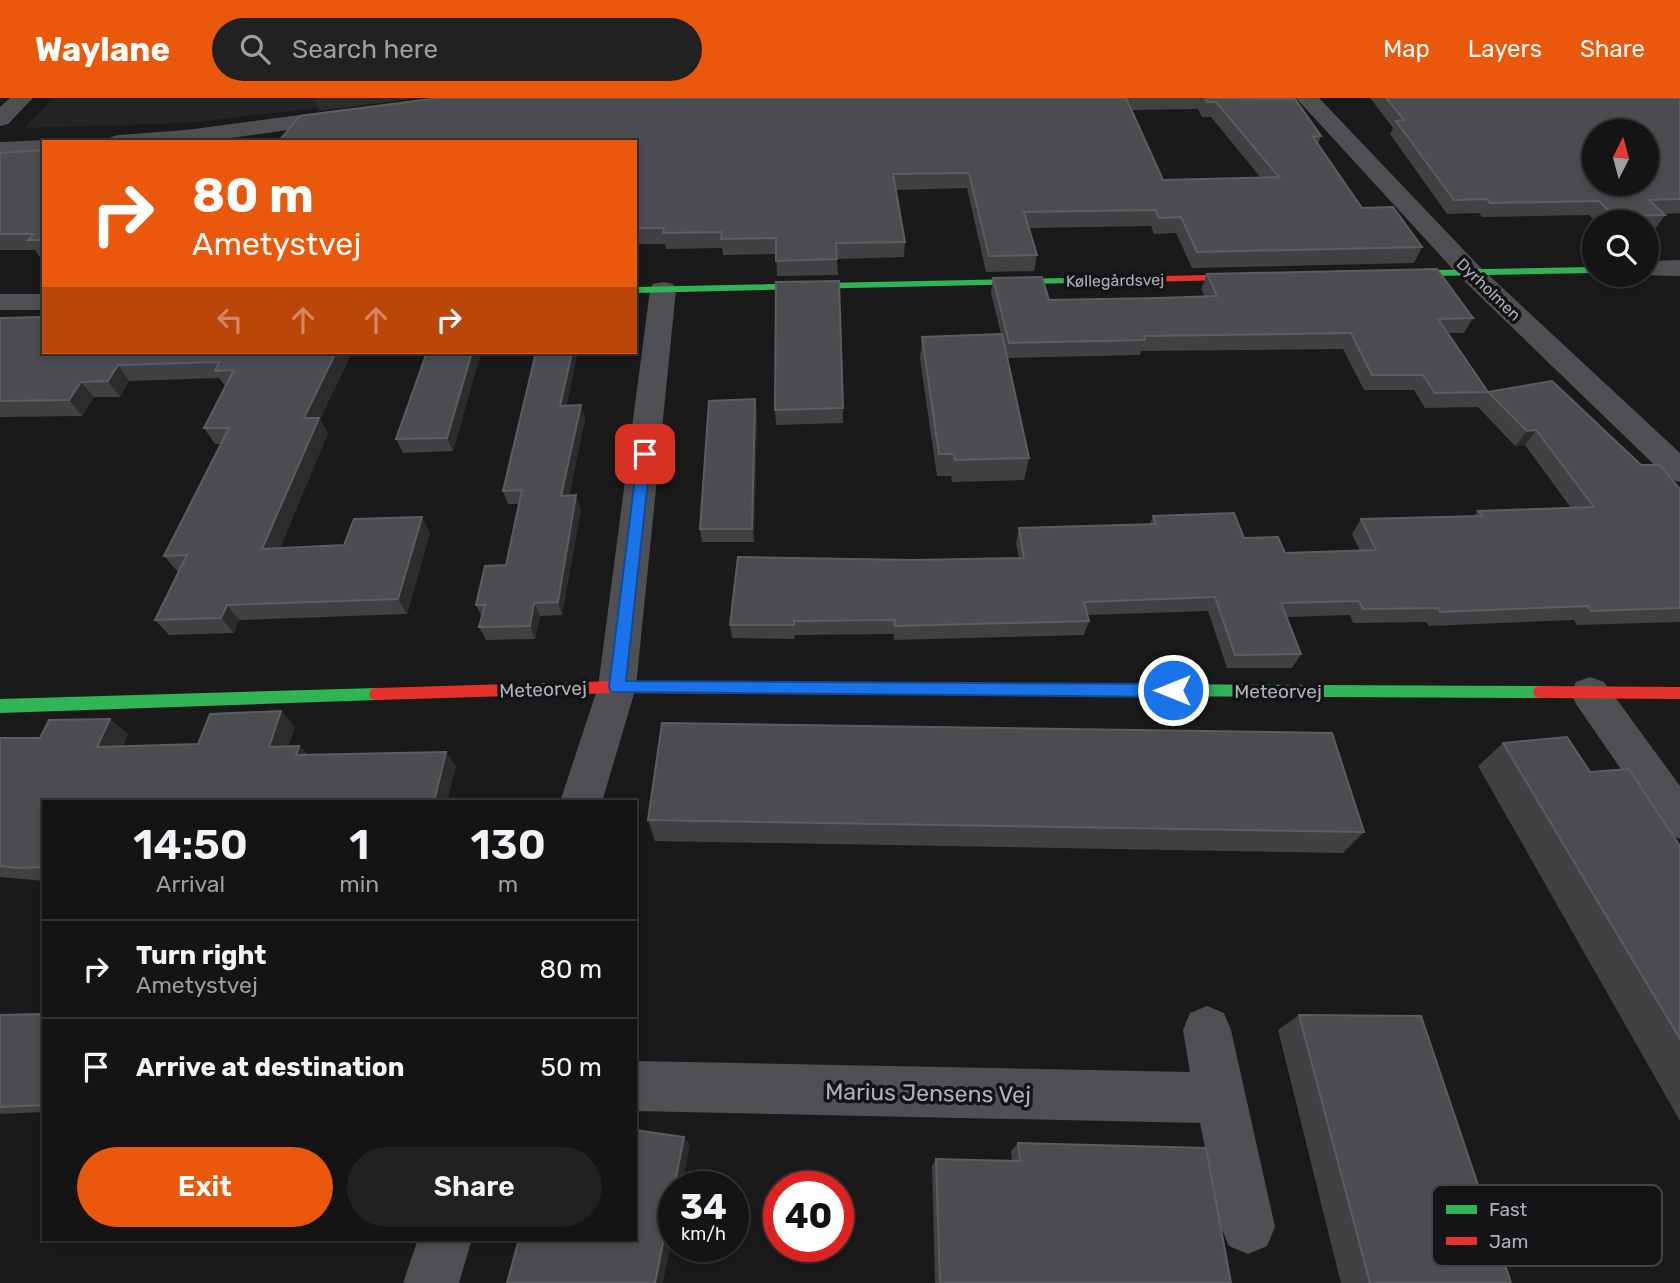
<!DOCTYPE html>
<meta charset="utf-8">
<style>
:root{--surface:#141414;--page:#212122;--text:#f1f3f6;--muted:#9d9ea0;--line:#333334;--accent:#ea580c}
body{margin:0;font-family:Rubik,sans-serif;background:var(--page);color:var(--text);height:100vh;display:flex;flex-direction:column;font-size:26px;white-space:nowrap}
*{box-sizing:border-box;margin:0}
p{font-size:23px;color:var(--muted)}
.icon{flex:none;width:38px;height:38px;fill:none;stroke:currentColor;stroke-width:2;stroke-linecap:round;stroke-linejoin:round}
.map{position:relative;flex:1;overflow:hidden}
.sheet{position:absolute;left:42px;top:702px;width:595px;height:441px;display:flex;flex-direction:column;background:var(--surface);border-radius:0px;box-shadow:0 4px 10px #0003,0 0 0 2px var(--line)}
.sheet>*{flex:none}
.hud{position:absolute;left:42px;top:42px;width:595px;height:214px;border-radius:0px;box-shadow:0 4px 10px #0003,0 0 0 2px var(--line);background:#ea580c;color:#fff;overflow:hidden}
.needle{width:46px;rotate:6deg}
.buttons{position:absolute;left:1582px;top:21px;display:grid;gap:14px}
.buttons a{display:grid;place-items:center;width:77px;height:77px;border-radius:50%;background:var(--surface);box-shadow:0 4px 10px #0003,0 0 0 2px var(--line);font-size:35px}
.speed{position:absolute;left:658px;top:1073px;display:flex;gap:14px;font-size:35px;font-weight:700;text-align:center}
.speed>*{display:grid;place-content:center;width:91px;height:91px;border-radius:50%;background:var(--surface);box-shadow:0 4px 10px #0003,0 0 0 2px var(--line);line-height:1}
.speed small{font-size:18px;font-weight:400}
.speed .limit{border:10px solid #d22;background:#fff;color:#111}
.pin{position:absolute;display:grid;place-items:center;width:60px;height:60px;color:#fff;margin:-30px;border-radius:14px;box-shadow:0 4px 10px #0006}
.me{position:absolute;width:77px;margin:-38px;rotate:270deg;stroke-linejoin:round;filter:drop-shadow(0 0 5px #0008)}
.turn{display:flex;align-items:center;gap:24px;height:147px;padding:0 35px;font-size:32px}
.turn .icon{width:91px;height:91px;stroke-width:2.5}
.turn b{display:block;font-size:49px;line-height:60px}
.lanes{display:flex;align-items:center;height:66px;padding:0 35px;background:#0003;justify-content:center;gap:35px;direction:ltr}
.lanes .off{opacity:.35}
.eta{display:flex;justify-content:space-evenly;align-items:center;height:119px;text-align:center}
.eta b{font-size:42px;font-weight:600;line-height:49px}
.primary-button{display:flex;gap:14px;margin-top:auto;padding:14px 35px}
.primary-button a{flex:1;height:80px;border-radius:42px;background:var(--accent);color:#fff;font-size:28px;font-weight:600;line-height:80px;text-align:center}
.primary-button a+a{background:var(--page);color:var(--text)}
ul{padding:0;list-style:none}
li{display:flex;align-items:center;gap:21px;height:98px;padding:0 35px;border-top:2px solid var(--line)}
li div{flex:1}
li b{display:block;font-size:26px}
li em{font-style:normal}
header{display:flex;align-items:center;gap:42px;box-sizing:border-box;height:98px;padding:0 35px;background:var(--accent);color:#fff}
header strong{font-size:33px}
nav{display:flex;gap:38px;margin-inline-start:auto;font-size:24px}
.search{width:490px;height:63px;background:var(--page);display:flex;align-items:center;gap:18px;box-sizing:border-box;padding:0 24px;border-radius:38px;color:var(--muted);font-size:26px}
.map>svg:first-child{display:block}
.built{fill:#242427}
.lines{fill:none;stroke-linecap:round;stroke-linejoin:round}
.street{fill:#4f5053;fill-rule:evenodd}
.fast{fill:#30b455;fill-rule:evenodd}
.jam{fill:#e5322d;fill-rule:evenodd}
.wall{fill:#404143;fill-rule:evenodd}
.shaded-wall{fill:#2c2c2d}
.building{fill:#4c4d50;stroke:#5b5d60;stroke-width:2;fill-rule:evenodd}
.route{fill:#1a73e8;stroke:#114b97;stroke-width:2}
.labels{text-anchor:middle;stroke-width:7;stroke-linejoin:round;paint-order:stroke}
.far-street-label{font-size:16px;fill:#adb2b9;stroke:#141416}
.street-label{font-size:19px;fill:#adb2b9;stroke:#141416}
.near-street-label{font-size:23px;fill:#adb2b9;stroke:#141416}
.key{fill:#141416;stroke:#424347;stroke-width:2}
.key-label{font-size:19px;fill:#adb2b9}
</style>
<header>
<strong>Waylane</strong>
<div class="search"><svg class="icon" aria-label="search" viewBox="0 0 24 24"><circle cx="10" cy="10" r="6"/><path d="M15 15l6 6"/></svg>Search here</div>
<nav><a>Map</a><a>Layers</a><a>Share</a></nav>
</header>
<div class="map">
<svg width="1680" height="1185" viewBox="0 0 1680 1185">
<rect width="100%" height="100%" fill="#1a1a1a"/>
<path class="built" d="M53,0H404L187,25L24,30Z"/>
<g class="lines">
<path class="street" d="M10,0H33L8,26L0,28V9Z
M1296,0H1319L1480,169L1680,355V384L1669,381L1462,181Z
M346,11L354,13L357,18L354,23L201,44H108L111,39L119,37L186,32Z
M44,42L50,44H44V56L0,58V44Z
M1680,162V178L1638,177H1647V163Z
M663,184L673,186L676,192L636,589L602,704H560L598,589L650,192L653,186Z
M0,196H44V212H0Z
M1590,579L1604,584L1680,688V741L1665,735L1576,606L1571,595L1576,584Z
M1207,908L1224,915L1231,932L1275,1129L1267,1148L1248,1156L1229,1148L1221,1129L1200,1025L635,1013V963L1190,974L1183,932L1190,915Z
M418,1141H472L459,1185H403Z"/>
<path class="fast" d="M1594,169V175L1386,179L1381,176L1386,173Z
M1114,179L1118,180V184L635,195V189Z
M930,585L1541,588L1547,589L1549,594L1547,599L1541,600L930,597L924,596L922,591L924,586Z
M377,590L383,591L385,596L383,601L377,602L0,615V601Z"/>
<path class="jam" d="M1256,176L1261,179L1260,181L1114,185L1109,182L1114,179Z
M617,583L930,585L936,586L938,591L936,596L930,597L617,595L377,602L371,601L369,596L371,591L377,590Z
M1541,588L1680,589V601L1541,600L1535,599L1533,594L1535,589Z"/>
</g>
<path class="wall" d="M438,0H1271L1321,38L1318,46L1362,110L1422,149L1414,165L1192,170L1176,135L1154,136L1151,128L1028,130L1037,157L1034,173L986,174L967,90L896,92L905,144L904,159L837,161L838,177L777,178L776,156L723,157L722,150L666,151L665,146H635V44L279,43ZM1198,11L1202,19H1211L1261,80L1163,82L1132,12Z
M1370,0H1680V115L1663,116L1665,117L1655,131L1647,132V124H1596L1589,117L1482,119L1479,115L1447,116L1390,36L1393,30Z
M44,52V158H39L35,152H0V55Z
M1207,176L1473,220L1464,235H1448L1488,294L1641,367L1680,391V524L1577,527L1574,522L1429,528L1426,524L1353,525L1350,517L1286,519L1301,556L1292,570H1227L1208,513L1087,517L1089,523L1084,537L894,542V536L795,537L794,541L732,540L730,527L914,462L1019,460L1016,445L1019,430L1150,426L1153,418L1244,440L1285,455L1360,453L1352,436L1361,421L1474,418L1478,413L1571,410L1525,347L1515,348L1478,309L1425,310L1414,292H1364L1343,251L1141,253L1140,257L1007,260L1029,360L1024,382L952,384L951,378H937L920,261L922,239L1001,236L991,195L993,180L1049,202L1205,199L1201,191Z
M0,220L44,254H352L320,321L328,335L280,450L344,447L430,435L407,516L239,522L234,535L169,537L155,522L179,473H177L164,458L221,346H215L204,330L226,288H225L219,280L129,283L120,299H94L82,318L0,319Z
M427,254H481L453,353L403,355L396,341Z
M581,307L585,321L569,398L581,411L562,517L540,518L535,541L486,542L479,529L482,519L476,507L506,467L519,406H508L503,393L567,308Z
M843,310V325L776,327L775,312Z
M757,315L754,444H702L700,431Z
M281,613L295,629L288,648H299L308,657L446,654L456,669L44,704V783L0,779V640H40L110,621L128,636L123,648L198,646Z
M1503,645L1590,674L1680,748V1023L1478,668Z
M648,722L1364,734L1343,755L655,743Z
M44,916V1014L0,1016V917Z
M1299,917L1511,1185H1341L1278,932Z
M1018,1045L1231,1185H935L932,1068L936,1061L1012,1063L1011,1053Z"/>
<path class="shaded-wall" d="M314,0H419L319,13Z
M336,254H352L320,321L328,335L273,466L262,451L304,320Z
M472,254H481L453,353L447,340Z
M572,254H578L564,321L560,308Z
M118,267L129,283L120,299L108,283Z
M81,284L94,299L82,318L69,302Z
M755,301L757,315L754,444L752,431Z
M581,307L585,321L566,411L561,398Z
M1536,332L1525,347L1515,348L1527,333Z
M576,397L581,411L562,517L558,504Z
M422,419L430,435L407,516L398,501Z
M534,505L540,518L535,541L530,528Z
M227,507L239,522L234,535L221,520Z
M281,613L295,629L283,664L269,649Z
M110,621L128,636L115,664L97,649Z
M299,648L313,663L296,657Z
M446,654L456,669L447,704H434Z
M684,1039L690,1047L682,1088H674Z
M674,1089V1130L663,1185H655Z"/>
<path class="building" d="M438,0H1126L1163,82L1279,79L1216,4H1207L1205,0L1295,1L1321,38L1313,39L1362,110L1393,109L1422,149L1197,154L1181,119L1159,120L1155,112L1024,114L1037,157L989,158L969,75L893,76L905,144L836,145L837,161L776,163V140L721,141L722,134L663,135L664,130H635V44H175L279,43L300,18Z
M1386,0H1680V101L1649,102L1665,117L1613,118L1599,103L1490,105L1487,101L1454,102L1396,23L1404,22ZM1594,33H1647V86H1594Z
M44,52V142H28L34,136H0V55Z
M1437,171L1473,220L1438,221L1488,294L1552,283L1641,367H1660L1680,391V510L1591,513L1588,508L1440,514L1438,510L1363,511L1359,503L1281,505L1301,556L1235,557L1215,499L1084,504L1089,523L895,528V522L794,523V527H730L738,459L914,462L1024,460L1019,430L1156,426L1153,418L1234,415L1244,440L1278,439L1285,455L1376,452L1361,421L1482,418L1478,413L1594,409L1536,332L1527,333L1488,294L1435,295L1423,277H1372L1351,235L1144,238L1145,242L1009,245L993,180L1042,179L1049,202L1159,200L1217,198L1207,176Z
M839,183L843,310L775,312L776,184Z
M44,219V254H336L304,320H319L262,451L344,447L354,421L422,419L398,501L227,507L221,520L155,522L187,457L164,458L229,330H204L234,272L215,273L219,264L118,267L108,283L81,284L69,302L0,303V220Z
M1002,236L1029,360L955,362L954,356H939L922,239Z
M427,254H472L447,340L396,341Z
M536,254H572L560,308L581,307L561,398L576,397L558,504L534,505L530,528L479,529L485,507H476L485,468L506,467L522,392L503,393Z
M755,301L752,431H700L709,303Z
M281,613L269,649L299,648L296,657L446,654L434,704H44V769L17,770L0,768V640H40L49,622L110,621L97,649L198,646L210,616Z
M662,625L1332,635L1364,734L648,722Z
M1567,639L1590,674L1629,671L1680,748V941L1503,645Z
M44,916V1007L0,1009V917Z
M1299,917L1421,918L1511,1185H1370Z
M635,1032L684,1039L655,1185H507L519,1141H635Z
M1018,1045L1206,1050L1231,1185H940L936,1061L1020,1063Z"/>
<path class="route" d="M645,351L651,356L626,583L1173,586L1181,592L1173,599L611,594L609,589L638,356Z"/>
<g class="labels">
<g class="far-street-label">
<text transform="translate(1115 182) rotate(-1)" y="6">Køllegårdsvej</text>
<text transform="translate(1489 191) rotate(44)" y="6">Dyrholmen</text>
</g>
<g class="street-label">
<text transform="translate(543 591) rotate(-2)" y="7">Meteorvej</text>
<text x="1278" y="600">Meteorvej</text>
</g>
<g class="near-street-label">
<text transform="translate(928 995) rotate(1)" y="8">Marius Jensens Vej</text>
</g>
</g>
<rect x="1432" y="1087" width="230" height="81" rx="10" class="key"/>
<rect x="1446" y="1107" width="31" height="9" fill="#30b455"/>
<rect x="1446" y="1139" width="31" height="8" fill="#e5322d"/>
<g class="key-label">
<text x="1489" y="1118">Fast</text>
<text x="1489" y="1150">Jam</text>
</g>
</svg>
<div class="buttons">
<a><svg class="needle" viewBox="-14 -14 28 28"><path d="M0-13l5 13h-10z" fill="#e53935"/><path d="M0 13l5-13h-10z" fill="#9d9ea0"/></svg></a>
<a><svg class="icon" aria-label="search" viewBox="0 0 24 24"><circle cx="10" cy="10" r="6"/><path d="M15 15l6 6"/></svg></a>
</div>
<div class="speed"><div>34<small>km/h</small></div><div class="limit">40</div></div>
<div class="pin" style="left:645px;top:356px;background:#d93025"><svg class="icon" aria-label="arrive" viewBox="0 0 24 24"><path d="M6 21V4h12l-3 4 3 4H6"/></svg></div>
<svg class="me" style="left:1173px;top:592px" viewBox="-20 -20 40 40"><circle r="17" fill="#1a73e8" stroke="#fff" stroke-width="3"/><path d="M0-11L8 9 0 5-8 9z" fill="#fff"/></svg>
<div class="hud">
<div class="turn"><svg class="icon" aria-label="right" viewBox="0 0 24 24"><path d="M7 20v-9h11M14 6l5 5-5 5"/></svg><div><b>80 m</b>Ametystvej</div></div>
<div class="lanes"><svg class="icon off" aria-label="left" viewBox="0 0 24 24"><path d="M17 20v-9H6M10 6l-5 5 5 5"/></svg><svg class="icon off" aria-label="ahead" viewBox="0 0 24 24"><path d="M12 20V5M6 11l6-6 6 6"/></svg><svg class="icon off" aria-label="ahead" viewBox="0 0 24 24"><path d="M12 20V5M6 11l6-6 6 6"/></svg><svg class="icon" aria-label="right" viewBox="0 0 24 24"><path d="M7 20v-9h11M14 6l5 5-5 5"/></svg></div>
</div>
<section class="sheet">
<div class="eta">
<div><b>14:50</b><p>Arrival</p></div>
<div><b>1</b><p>min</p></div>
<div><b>130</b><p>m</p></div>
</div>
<ul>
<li><svg class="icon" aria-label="right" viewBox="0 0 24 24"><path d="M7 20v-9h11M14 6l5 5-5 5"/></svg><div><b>Turn right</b><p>Ametystvej</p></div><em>80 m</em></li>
<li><svg class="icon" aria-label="arrive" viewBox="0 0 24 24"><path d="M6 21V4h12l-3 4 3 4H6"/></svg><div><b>Arrive at destination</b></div><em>50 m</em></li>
</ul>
<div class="primary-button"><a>Exit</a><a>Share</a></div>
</section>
</div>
